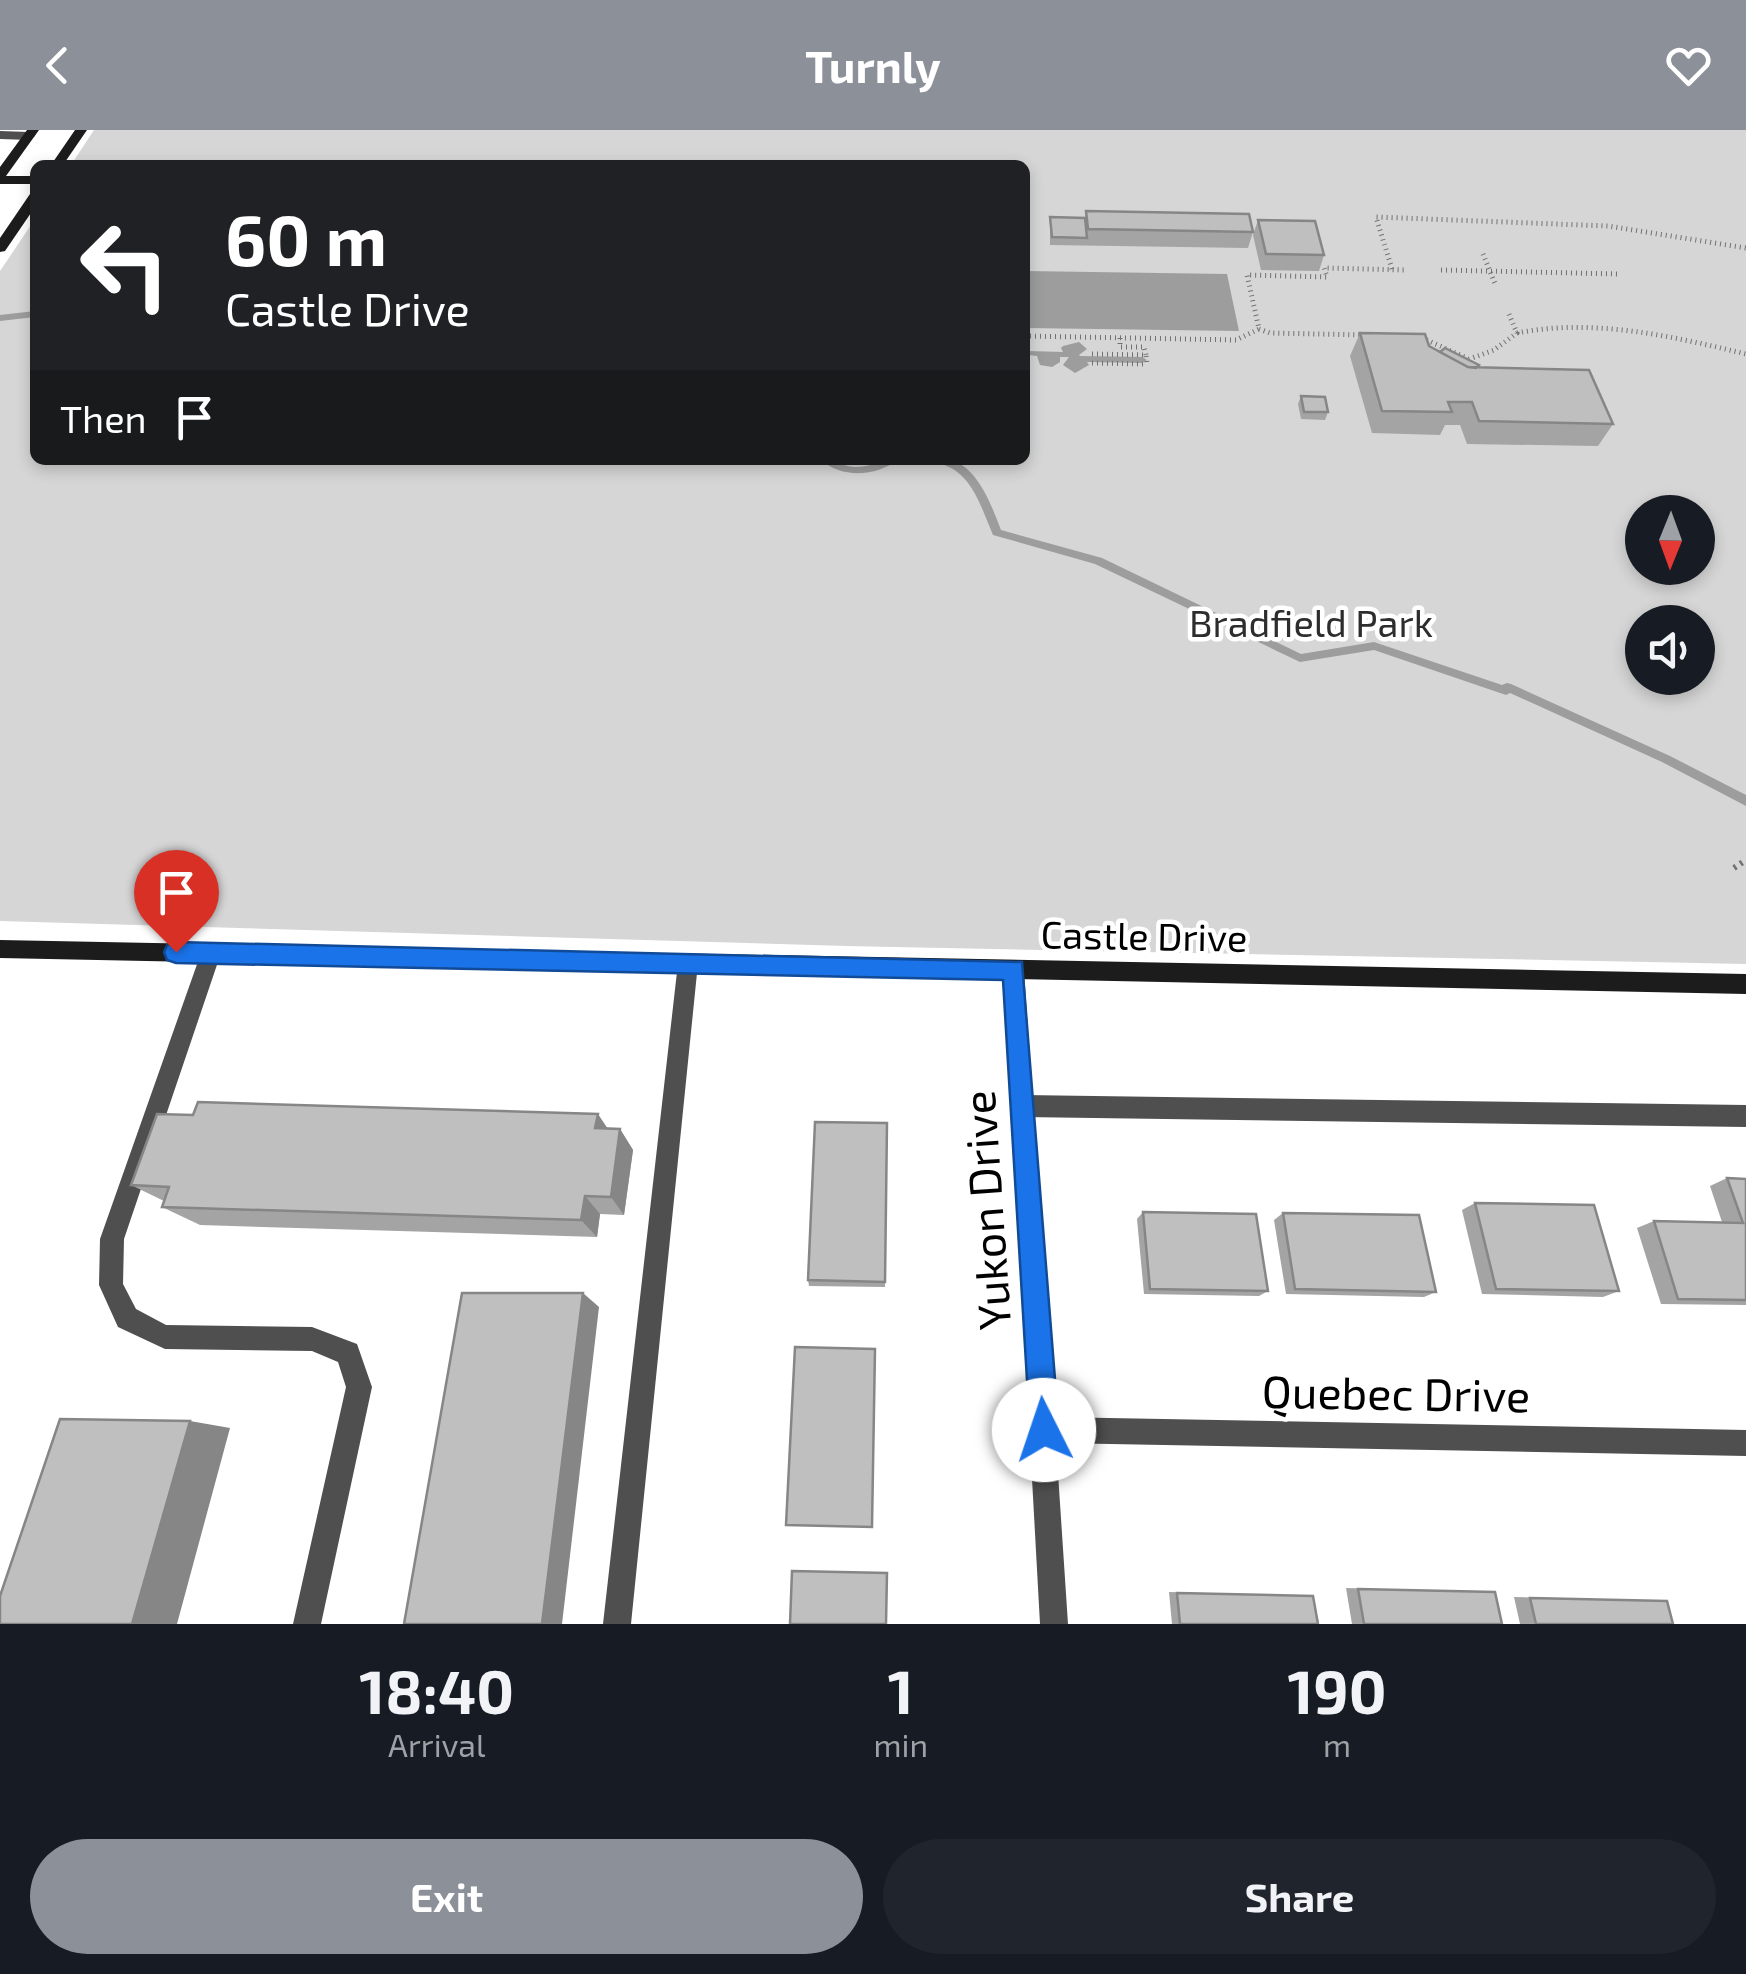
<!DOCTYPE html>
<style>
:root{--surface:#171b24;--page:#20242c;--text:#f1f3f6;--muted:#9ea1a6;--accent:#8c9099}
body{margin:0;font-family:"Exo 2",sans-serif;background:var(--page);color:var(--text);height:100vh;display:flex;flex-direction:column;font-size:38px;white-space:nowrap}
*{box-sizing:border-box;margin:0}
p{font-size:32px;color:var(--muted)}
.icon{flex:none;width:55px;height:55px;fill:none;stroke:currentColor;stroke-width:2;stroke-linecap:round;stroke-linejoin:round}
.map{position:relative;height:1494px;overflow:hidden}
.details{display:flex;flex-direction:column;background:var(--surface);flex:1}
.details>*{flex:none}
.hud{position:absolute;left:30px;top:30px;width:1000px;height:305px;border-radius:15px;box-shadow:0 5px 15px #0003;background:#202124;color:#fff;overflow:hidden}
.needle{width:65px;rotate:181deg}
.buttons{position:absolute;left:1625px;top:365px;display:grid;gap:20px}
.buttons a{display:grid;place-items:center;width:90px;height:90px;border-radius:50%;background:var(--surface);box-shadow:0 5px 15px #0003;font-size:50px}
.pin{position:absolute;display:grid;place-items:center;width:85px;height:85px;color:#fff;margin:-102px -42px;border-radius:50% 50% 50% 0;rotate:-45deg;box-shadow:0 0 10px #0007}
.pin .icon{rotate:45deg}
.me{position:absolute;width:110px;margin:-55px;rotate:356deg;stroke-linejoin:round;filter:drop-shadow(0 0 8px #0008)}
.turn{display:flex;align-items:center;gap:35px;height:210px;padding:0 30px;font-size:45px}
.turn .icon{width:130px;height:130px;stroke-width:2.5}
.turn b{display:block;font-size:70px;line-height:85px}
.then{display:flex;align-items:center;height:95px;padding:0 30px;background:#0003;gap:20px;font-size:38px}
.eta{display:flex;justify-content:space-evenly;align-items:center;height:170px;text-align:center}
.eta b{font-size:60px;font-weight:700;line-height:70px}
.cta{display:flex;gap:20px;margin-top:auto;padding:20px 30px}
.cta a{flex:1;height:115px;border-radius:60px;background:var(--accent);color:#fff;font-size:40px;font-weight:700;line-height:115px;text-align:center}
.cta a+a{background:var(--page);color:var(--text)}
header{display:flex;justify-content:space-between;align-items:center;height:130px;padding:0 30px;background:var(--accent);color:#fff;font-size:45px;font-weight:700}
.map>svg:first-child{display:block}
.green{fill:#d6d6d6;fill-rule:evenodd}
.water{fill:#9d9d9d}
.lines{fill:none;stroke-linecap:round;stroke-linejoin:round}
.stream{fill:#9d9d9d;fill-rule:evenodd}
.path-far1{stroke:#717171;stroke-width:5;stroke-dasharray:1 4;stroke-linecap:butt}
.path{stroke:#717171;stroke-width:6;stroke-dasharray:2.5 5;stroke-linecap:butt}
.service{fill:#4f4f4f;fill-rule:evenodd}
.minor{fill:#4f4f4f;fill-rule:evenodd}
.secondary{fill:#1c1c1c;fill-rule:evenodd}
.wall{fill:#a4a4a4}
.shaded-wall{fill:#868686}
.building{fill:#bfbfbf;stroke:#868686;stroke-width:2.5}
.route{fill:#1a73e8;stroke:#114b97;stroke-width:2.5}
.labels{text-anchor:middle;stroke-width:9;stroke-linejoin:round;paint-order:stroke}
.park-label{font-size:38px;fill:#2d2d2d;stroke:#fff}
.street-label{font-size:38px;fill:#000;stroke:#fff}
.near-street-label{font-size:45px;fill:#000;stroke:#fff}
</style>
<header><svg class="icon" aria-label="back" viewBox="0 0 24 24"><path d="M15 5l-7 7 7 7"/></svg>Turnly<svg class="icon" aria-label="heart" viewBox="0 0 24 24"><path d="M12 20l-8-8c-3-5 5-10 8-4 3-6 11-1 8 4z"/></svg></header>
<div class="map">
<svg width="1746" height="1494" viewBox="0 0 1746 1494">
<rect width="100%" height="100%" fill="#fff"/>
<path class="green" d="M94,0H1746V834L846,816L0,791V141L35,89V330H1025V35H71ZM1642,382H1698V438H1642ZM1642,492H1698V548H1642Z"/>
<path class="water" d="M1025,141L1227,144L1239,201L1025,198Z"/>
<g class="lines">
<path class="stream" d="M35,181V187L0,191V185Z
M1079,212L1087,219L1079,225L1080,226L1142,227L1147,230L1142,233L1087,232L1089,235L1075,243L1063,235L1069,227H1060V232L1052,237L1040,235L1037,226L1029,225L1027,223L1029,221L1063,222L1061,218L1063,216Z
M821,330C833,330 842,336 855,337C870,337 883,330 898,330C876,346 843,349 821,330Z
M934,330C939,330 945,329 950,330C978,336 992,377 1001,400L1102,428L1301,524L1374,512L1502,555L1507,553L1511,554L1670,626L1746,665V676L1662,632L1510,563L1506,565L1374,520L1300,532L1095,434L993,405C983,382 976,356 956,341C949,336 941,334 934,330Z"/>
<path class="path-far1" d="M1483,124L1496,156
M1392,139L1376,87L1608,96L1746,118
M1441,140L1618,144
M1259,199L1270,203L1365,205
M1517,203C1594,188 1671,206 1746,224
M1025,206L1236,210L1259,199L1247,145L1327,147L1324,138L1405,140
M1120,208V217H1144L1146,225
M1422,208L1467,228
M1092,224L1146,225L1147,234
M1464,231L1494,220L1517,203L1508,182
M1092,233L1147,234"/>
<path class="path" d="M1734,738L1746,730"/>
<path class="service" d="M0,1L29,2L35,6L29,10L0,9Z
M211,814L218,816L221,823L124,1109L123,1154L136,1179L166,1195L312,1197L357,1214L372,1257L321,1494H293L346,1257L338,1232L312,1221L165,1219L118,1197L99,1155L100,1109L201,823L204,816Z
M688,824L695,826L698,833L631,1494H603L678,833L681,826Z
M1023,965L1746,975V997L1023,987L1015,984L1012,976L1015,968Z"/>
<path class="minor" d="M1014,831L1021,833L1024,840L1054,1287L1746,1300V1326L1056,1313L1068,1494H1040L1004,840L1007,833Z"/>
<path class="secondary" d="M27,0H39L6,46H35V54H0V37Z
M75,0H87L63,35H51Z
M35,63V77L5,121L0,122V108L30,64Z
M0,810L1746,844V864L0,828Z"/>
</g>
<path class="wall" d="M1086,81L1253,102L1248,118L1050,115V87L1085,89Z
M1258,90L1324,125L1319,141L1261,140L1253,105Z
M1360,203L1429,216L1613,294L1598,316L1467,314L1460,295H1445L1440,305L1372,303L1350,226Z
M1301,266L1328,282L1325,290L1301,289L1298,274Z
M887,993L885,1157L809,1156L808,1150Z
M607,998L620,999L633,1020L624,1085L600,1084L597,1107L200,1095L162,1077L164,1071L131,1055Z
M1727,1048L1746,1049V1175L1661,1174L1637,1098L1654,1091L1722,1092L1710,1056Z
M1475,1073L1619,1161L1603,1167L1482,1164L1462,1080Z
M1143,1082L1268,1161L1259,1166L1144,1164L1137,1089Z
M1283,1083L1436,1162L1424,1167L1286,1164L1274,1090Z
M1346,1458L1495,1462L1502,1494H1352Z
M1169,1462L1313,1466L1318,1494H1172Z
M1514,1467L1667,1471L1673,1494H1520Z"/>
<path class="shaded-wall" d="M598,984L612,1005L595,998Z
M620,999L633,1020L624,1085L611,1067Z
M585,1066L600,1084L597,1107L581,1090Z
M583,1163L599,1177L562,1494H542Z
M190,1291L230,1298L177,1494H132Z"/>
<path class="building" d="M1086,81L1249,84L1253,102L1088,99Z
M1050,87L1085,88L1087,108L1052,107Z
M1258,90L1315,91L1324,125L1266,124Z
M1360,203L1425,204L1429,216L1468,237L1589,240L1613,294L1479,291L1472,272H1448L1452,282L1382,281Z
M1445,218L1479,235L1476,238L1468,237L1440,222Z
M1301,266L1325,267L1328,282H1304Z
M198,972L598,984L595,998L620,999L611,1067L585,1066L581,1090L162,1077L169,1057L131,1055L157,984L193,985Z
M815,992L887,993L885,1152L808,1150Z
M1727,1048L1746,1049V1170L1678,1169L1654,1091L1743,1093Z
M1475,1073L1594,1075L1619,1161L1496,1159Z
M1143,1082L1256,1084L1268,1161L1150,1159Z
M1283,1083L1419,1085L1436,1162L1295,1159Z
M462,1163H583L542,1494H404Z
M795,1217L875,1219L872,1397L786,1395Z
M60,1289L190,1291L132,1494H0V1466Z
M792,1441L887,1443L886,1494H790Z
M1358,1459L1495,1462L1502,1494H1364Z
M1177,1463L1313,1466L1318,1494H1180Z
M1530,1468L1667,1471L1673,1494H1536Z"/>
<path class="route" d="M176,812L1022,832L1059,1300L1055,1310L1044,1314L1034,1310L1030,1300L1003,850L176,833L167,830L164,822L167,815Z"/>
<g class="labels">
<g class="park-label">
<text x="1311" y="507">Bradfield Park</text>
</g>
<g class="street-label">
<text transform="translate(1144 807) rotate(1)" y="13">Castle Drive</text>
</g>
<g class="near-street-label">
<text transform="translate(987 1080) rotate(-94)" y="16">Yukon Drive</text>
<text transform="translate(1396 1264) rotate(1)" y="16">Quebec Drive</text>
</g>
</g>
</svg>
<div class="buttons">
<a><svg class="needle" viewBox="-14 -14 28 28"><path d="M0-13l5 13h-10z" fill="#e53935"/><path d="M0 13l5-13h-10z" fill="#9ea1a6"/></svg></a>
<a><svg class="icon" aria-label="sound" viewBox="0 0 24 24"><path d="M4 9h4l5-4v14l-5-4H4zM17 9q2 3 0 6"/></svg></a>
</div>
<div class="pin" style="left:176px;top:822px;background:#d93025"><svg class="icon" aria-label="arrive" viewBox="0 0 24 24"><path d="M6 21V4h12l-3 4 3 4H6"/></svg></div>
<svg class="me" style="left:1044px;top:1300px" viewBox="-20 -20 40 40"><circle r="19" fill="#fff"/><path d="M0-13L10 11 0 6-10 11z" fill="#1a73e8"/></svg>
<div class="hud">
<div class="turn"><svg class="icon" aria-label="left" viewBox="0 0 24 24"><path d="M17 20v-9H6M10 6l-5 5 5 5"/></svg><div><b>60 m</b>Castle Drive</div></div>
<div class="then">Then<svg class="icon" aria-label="arrive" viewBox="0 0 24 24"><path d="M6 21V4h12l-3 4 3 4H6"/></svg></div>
</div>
</div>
<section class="details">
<div class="eta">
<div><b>18:40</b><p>Arrival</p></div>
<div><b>1</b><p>min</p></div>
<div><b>190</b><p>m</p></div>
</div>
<div class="cta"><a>Exit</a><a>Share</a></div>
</section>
